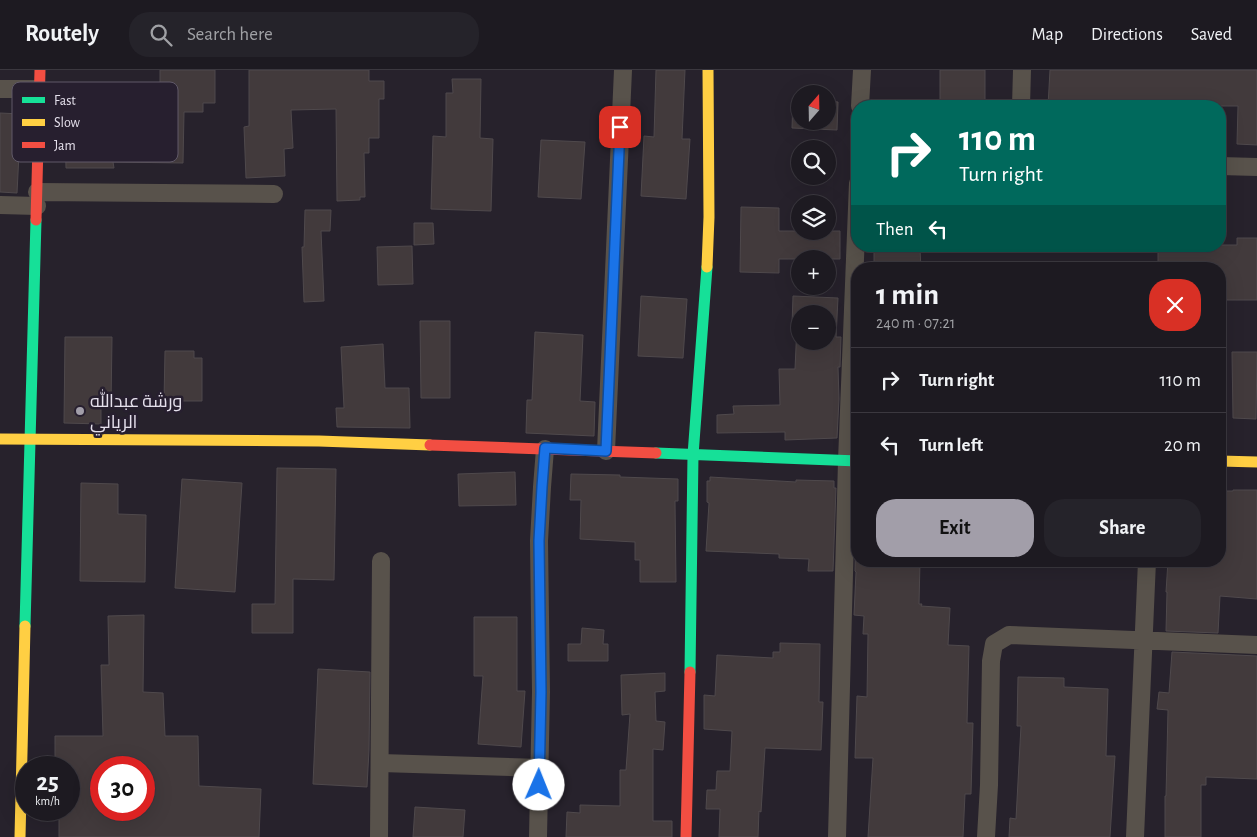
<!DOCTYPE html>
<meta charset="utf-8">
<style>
:root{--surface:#1d1a21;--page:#25232a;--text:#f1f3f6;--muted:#a0a1a5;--line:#3b383f;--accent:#a29ea9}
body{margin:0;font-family:"Alegreya Sans",Cairo,sans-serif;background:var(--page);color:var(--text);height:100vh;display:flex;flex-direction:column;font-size:19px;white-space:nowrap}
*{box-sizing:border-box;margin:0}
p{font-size:16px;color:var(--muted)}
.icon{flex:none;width:28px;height:28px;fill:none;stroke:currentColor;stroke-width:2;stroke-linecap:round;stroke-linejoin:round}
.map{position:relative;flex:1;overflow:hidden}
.details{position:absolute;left:851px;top:192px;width:375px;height:305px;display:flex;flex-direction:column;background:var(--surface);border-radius:20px;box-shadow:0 5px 20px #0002,0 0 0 1px var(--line)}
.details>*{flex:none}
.hud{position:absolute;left:851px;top:30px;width:375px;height:152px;border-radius:20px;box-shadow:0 5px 20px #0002,0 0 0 1px var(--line);background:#00695c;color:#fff;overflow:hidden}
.needle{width:32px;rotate:20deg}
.tools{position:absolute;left:791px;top:15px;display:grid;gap:10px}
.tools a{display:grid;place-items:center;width:45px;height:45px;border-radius:50%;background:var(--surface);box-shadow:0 5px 20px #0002,0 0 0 1px var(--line);font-size:25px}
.speed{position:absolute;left:15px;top:686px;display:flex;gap:10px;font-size:25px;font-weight:700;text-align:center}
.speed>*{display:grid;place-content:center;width:65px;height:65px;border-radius:50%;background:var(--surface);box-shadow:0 5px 20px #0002,0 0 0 1px var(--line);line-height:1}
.speed small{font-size:12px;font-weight:400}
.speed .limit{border:8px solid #d22;background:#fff;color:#111}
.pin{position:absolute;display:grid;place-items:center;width:42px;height:42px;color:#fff;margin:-21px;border-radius:10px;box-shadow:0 2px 8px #0006}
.me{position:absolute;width:55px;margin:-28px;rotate:1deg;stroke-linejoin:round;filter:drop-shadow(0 0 4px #0008)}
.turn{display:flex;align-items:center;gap:18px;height:105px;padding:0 25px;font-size:22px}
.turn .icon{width:65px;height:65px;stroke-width:2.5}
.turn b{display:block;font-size:35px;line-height:42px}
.then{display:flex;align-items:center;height:48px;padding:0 25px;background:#0003;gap:10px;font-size:19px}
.round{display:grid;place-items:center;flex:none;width:52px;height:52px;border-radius:20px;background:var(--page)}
.overview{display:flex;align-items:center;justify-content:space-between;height:85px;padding:0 25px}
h1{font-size:30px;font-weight:700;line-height:38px}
.action{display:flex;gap:10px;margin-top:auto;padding:10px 25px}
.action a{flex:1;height:58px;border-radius:20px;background:var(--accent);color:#111;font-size:20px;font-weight:700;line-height:58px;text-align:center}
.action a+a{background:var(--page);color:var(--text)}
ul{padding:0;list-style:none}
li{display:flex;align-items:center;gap:15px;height:65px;padding:0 25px;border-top:1px solid var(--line)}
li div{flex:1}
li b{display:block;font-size:19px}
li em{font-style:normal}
header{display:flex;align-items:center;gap:30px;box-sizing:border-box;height:70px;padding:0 25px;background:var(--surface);border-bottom:1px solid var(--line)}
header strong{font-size:24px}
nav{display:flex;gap:28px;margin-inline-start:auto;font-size:18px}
.search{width:350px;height:45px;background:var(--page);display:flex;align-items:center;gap:12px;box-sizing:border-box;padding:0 18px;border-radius:20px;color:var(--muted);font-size:19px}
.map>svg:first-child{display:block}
.building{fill:#423a3c;stroke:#4f494c;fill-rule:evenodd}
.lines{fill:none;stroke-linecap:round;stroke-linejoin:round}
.street{stroke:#58524b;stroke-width:18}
.fast{stroke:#16e098;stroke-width:11}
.slow{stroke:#ffcf43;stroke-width:11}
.jam{stroke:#f24e42;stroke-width:11}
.route-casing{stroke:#114b97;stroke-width:12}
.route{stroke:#1a73e8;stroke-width:9}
.poi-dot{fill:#a29ea9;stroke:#271f2f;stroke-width:2}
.labels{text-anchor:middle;stroke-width:5;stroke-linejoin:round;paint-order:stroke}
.poi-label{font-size:18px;fill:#e5e0ec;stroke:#271f2f;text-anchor:start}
.key{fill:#271f2f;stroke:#605968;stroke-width:1}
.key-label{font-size:14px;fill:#e5e0ec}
</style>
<header>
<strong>Routely</strong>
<div class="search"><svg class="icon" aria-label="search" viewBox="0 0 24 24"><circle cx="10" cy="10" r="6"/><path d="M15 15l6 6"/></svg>Search here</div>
<nav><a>Map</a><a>Directions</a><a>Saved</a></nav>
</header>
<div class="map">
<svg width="1257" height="767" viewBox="0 0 1257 767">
<rect width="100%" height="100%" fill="#27222c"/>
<path class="building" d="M160,0H215V33H203V42H184L183,93L113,92L114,98H66L65,58L139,56V54H160Z
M249,0H369V11H384V29H379V68H369V83H364L365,127H360V130L337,131L336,39L291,40L293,78L284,79L285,106L246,108L244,57L249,56Z
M656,0H685L682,69H690L686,129L641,126L644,66L654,67Z
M940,0H985V36H940Z
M1050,0H1257V75L1237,74L1238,36H1048Z
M452,9H481L480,68L493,69L491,141L431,139L433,66L446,67V23H453Z
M793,30H800V51H828V31L838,32L837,60L792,58Z
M0,43L21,44L17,123L0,122Z
M541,70L585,72L581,129L538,127Z
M741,137L779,138V161H840V189H779V203L740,202Z
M305,140H331L330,161H321L324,231L304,232L302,177H304Z
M414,153H433L434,174L414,175Z
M1237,168H1257V230H1220V199H1158V176H1220V175H1237Z
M412,176L413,214L378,215L377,177Z
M874,179H920L921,199H874Z
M641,226L687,229L683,288L638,286Z
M793,226L838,228L836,267H841L840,297H838L839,329L837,368L785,370V362L717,363V345L734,344L733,336L780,335L779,299H795L797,255H792ZM800,244H828V271H800Z
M420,251H450V328H421Z
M535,262L583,265L580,331L595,332L594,366L526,363L527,330H532Z
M65,267H112L111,335H101V354L64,353Z
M383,274L385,318H409L410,358L337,357L336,338H344L341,277Z
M165,281H194V288H202V331H164Z
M1232,282H1257L1256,349L1233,348Z
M277,398L336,399L334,510L293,509V563H252V534H275Z
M515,402L516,435L459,436L458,404Z
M571,404L620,405V407L678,409V431H675L676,512H640V490H635V472L580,469L581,430H570Z
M710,407L796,412V410L834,411V418H836L833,501H808L809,489L779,488V484L706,481L709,433L707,432V411H710Z
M182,409L242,413L235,522L175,518Z
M81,413L118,414V444L146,445L145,512L80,511Z
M857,418L858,491H920L919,534H922L921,536L950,538L948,575L969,576L967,653H973L971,724H965L963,767H868L873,688H855L857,626L867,627L868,564H863L864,546L854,545L856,502L855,501Z
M1233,420H1257V529L1220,526L1218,563L1166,561L1167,522H1166L1168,491H1220V421H1233Z
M144,545L143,622L163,623L165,666H198L199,716L261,719L259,767H59V740H69V698H55V666H103L101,595H109L108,546ZM101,698H144V740H101Z
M474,547H517V621H525L521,677L478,674L483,606H474Z
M582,558L604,560L603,574H608V591H568V574H581Z
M780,573L820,574L819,632H823L821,680L765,678L761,742L759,741L758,767H719L720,739H706L707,720H716L717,701H730L732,661L704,659V625L715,626L717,585L773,588V582H780Z
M1172,582L1257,586V709L1206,707V715H1201V767H1165V726H1166L1168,640L1157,639L1159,622L1169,623Z
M318,599L370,602L369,680L367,717L313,714Z
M665,603V621L655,622L656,651L665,652L663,680L653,679V751H672V767H566L567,742L580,743V735L620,736V700H626L630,644L622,645L621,605Z
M1018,607L1064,608V617L1108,619L1106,686H1115L1110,767H1009L1010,748L1016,749L1021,656H1017Z
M415,737L465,740L463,767H413Z"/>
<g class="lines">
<path class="street" d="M0,19H39
M860,36L862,0
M1021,36L1022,0
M1220,96L1257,97
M37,122L274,124
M0,135L37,136
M606,381L623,0
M381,693L540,698
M379,767L381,491
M538,767L541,622L539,471L542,417L545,379
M837,767L847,391L858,113
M986,767L989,715L991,591L994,574L1009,565L1257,575
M1135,767L1147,491"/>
<path class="fast" d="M656,383L858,391
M25,556L36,150
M690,602L693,385L707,197"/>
<path class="slow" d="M707,197L709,147L708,0
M0,369L319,371L430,375
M1220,391L1257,392
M20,767L25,556"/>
<path class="jam" d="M36,150L40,0
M430,375L656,383
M686,767L690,602"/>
</g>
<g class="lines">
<g class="route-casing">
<path id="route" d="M539,715L541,622L539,471L542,417L545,378L606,381L620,57"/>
</g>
<use href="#route" class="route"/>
</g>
<circle class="poi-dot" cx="80" cy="341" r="5"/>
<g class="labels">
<g class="poi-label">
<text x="90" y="337">ورشة عبدالله<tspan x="90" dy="21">الرياني</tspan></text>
</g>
</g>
<rect x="12" y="12" width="166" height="80" rx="8" class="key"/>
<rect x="22" y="27" width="23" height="6" fill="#16e098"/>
<rect x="22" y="49" width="23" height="7" fill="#ffcf43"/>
<rect x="22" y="72" width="23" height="6" fill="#f24e42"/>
<g class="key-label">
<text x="54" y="35">Fast</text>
<text x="54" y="57">Slow</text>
<text x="54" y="80">Jam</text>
</g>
</svg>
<div class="tools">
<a><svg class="needle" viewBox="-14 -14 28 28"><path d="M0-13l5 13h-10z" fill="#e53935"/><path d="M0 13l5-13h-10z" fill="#a0a1a5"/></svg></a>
<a><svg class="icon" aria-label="search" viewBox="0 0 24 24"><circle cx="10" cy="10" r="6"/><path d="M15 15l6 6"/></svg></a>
<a><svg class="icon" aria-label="layers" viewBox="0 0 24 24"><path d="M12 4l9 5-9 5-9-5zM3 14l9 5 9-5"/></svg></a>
<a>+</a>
<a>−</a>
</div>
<div class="speed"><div>25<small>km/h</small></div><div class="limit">30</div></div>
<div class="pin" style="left:620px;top:57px;background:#d93025"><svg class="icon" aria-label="arrive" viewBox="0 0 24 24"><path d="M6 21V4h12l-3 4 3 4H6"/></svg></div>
<svg class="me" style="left:539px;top:715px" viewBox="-20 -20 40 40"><circle r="19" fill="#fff"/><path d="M0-13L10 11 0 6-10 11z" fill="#1a73e8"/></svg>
<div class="hud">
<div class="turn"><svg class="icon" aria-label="right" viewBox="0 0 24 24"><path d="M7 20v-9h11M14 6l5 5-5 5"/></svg><div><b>110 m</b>Turn right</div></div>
<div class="then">Then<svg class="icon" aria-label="left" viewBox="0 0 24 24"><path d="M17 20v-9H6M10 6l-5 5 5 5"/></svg></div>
</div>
<section class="details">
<div class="overview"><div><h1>1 min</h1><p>240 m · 07:21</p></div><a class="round" style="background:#d93025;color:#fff"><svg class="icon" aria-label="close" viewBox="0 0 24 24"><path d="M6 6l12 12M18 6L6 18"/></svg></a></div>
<ul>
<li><svg class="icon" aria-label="right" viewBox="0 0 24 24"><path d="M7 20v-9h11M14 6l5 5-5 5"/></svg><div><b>Turn right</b></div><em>110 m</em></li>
<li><svg class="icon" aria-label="left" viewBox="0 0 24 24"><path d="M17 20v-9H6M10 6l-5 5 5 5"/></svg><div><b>Turn left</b></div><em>20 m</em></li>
</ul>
<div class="action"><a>Exit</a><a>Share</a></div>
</section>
</div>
